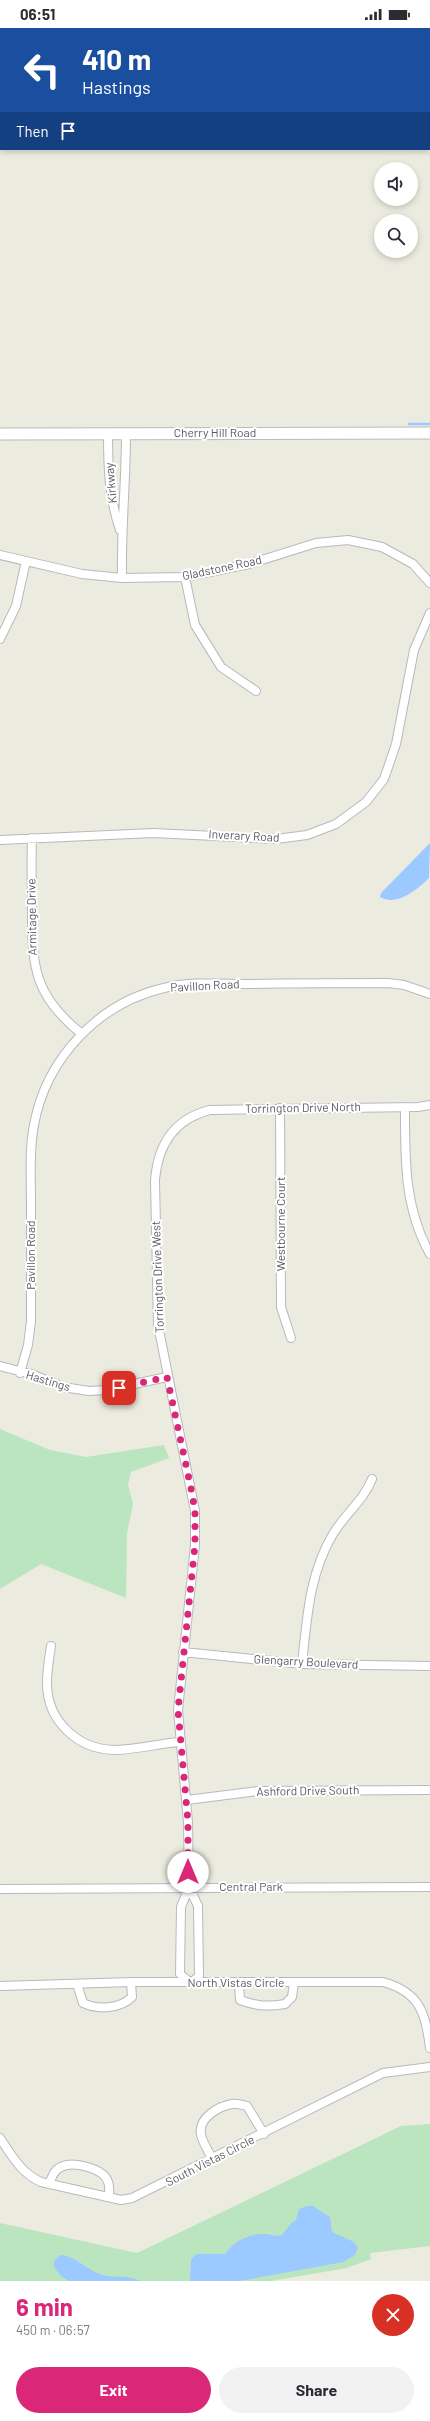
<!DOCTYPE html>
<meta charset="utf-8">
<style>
:root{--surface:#fff;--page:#f2f2f3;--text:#2b2b33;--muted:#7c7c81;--accent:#db2777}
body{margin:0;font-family:Barlow,sans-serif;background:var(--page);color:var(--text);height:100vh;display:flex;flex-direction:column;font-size:15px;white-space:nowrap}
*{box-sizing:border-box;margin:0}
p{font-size:13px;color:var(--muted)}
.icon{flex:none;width:22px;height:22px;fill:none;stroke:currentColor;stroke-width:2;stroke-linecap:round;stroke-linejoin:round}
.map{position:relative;height:2253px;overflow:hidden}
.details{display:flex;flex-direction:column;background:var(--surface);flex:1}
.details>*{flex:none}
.top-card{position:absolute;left:0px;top:0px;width:430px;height:122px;box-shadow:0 2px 6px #0003;background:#1a4fa0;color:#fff;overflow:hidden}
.controls{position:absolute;left:374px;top:134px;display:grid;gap:8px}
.controls a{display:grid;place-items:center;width:44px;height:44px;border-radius:50%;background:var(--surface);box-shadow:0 2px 6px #0003;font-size:20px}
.pin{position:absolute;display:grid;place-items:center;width:34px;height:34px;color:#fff;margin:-17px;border-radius:8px;box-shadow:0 2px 6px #0006}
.me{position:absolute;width:44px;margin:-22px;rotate:0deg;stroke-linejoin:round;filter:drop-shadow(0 0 3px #0008)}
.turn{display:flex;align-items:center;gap:14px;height:84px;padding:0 16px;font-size:18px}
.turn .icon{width:52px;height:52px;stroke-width:2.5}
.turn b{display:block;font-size:28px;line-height:34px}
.then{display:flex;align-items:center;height:38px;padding:0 16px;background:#0003;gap:8px;font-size:15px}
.round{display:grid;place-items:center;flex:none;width:42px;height:42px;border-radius:21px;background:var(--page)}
.overview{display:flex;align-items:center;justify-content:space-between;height:68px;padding:0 16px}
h1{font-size:24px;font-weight:700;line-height:30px;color:var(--accent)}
.action{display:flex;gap:8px;margin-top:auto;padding:8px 16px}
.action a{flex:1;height:46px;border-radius:24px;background:var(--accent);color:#fff;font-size:16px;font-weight:700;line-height:46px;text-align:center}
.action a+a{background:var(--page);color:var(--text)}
.status{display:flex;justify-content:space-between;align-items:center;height:28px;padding:0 20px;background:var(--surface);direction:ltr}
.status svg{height:11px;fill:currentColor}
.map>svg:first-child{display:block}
.green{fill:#bae5bf}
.water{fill:#9cc9ff}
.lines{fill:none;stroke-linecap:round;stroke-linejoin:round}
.stream{stroke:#9cc9ff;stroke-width:2.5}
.street-casing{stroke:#b7b9bf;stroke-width:10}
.secondary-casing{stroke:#b8bbc2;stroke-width:13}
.street{stroke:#fff;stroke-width:8}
.secondary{stroke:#fff;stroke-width:11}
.route{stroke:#db2777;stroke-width:7;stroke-dasharray:0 12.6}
.labels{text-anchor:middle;stroke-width:4;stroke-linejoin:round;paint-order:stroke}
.street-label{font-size:12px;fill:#585b61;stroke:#fff}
</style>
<div class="status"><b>06:51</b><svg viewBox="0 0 49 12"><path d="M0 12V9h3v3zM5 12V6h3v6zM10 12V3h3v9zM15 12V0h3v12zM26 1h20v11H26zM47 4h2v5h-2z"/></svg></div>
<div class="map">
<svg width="430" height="2253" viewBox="0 0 430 2253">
<rect width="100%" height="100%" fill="#ecebdf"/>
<path class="green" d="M0,1401L50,1422L86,1429L164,1417L169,1430L131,1444L128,1457L133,1476L127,1505L126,1570L41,1536L0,1561Z
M430,2096V2218L370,2225L371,2231L347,2240L271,2253H0V2195L137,2225L401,2098Z"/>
<path class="water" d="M430,815L429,850C418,861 397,879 380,869L381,865Z
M307,2178H313L330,2189L332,2204L354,2214L358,2220L355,2227L343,2234L239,2253H190L191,2231L197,2226H225C234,2213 250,2205 265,2206C269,2206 274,2208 278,2208C286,2207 288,2195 296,2192L299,2181Z
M60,2227C76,2228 85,2241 100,2246C113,2251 127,2246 140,2253H69L61,2248L54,2239V2233Z"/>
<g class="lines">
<path class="stream" d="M0,37H1
M429,63H430
M409,396H430"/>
<g class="street-casing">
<path id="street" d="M108,406C108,439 109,470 120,502
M0,527L82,546L122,550L185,549L249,536L316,515L348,512L382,519L413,536L430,555
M185,549L195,597L221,639L256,663
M122,550C121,501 126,454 126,405
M0,611L16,578L26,533
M32,810C31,835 32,860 32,884C32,940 35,969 82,1006
M0,812L153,805L276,811L307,807L336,796L366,774L384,751L396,716L414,622L430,585
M405,1079C405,1131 404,1180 430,1226
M280,1080L281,1279L291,1310
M0,1338L31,1346L63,1359L89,1363L106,1362L167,1349
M20,1345L28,1317L31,1293C31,1253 31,1214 31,1174C31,1149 29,1122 34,1097C46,1031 98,975 164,960C192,953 222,956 251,956C296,955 342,955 388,955L404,957L430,966
M51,1618C49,1630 47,1643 47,1655C47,1693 78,1722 116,1722C137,1721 158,1716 179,1714
M183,1624L302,1636L430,1638
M302,1636C307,1591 309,1546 333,1506C345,1486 364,1472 372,1451
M187,1772L258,1763L430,1762
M189,1859L198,1878L199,1948L191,1955L180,1946L181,1879L189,1859L188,1794L178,1682L195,1517V1483L158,1297L155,1152C158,1116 174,1091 210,1082L418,1079L430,1077
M0,1861L430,1859
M239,1955L240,1972C256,1978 268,1979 285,1976L292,1969L294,1955
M77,1956L83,1975C98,1982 120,1981 132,1969L131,1954
M0,1958L131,1954H383C420,1964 426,1986 430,2020
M0,2110C12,2128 21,2145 41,2154L121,2172L132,2170L383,2045L430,2039
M213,2132C209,2124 202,2114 201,2106C198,2090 219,2078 232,2076C237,2075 243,2077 247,2078L264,2106
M49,2156C52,2149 54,2142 61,2139C73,2133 104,2140 108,2154C110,2158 109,2164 109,2169"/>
</g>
<g class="secondary-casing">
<path id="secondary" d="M0,406L430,405"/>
</g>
<use href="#street" class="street"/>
<use href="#secondary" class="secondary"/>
</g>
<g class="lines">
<path class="route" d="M119,1360L167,1349L192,1465L195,1483V1517L178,1682L188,1794V1844"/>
</g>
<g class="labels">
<g class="street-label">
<text x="215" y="409">Cherry Hill Road</text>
<text transform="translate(111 455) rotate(-95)" y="4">Kirkway</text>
<text transform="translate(222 540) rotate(-12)" y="4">Gladstone Road</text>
<text transform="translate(244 808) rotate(3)" y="4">Inverary Road</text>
<text transform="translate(32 889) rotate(-91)" y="4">Armitage Drive</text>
<text transform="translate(205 958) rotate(-3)" y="4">Pavillon Road</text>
<text transform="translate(303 1080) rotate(-1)" y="4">Torrington Drive North</text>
<text transform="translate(281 1196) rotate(-90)" y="4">Westbourne Court</text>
<text transform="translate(31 1227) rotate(-90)" y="4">Pavillon Road</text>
<text transform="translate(158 1249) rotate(-92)" y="4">Torrington Drive West</text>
<text transform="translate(48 1353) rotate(17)" y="4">Hastings</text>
<text transform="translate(306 1634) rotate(3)" y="4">Glengarry Boulevard</text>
<text transform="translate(308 1763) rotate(-1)" y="4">Ashford Drive South</text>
<text x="251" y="1863">Central Park</text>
<text x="236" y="1959">North Vistas Circle</text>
<text transform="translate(210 2133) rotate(-27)" y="4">South Vistas Circle</text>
</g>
</g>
</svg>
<div class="controls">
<a><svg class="icon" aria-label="sound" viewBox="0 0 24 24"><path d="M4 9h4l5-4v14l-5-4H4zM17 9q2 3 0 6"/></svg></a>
<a><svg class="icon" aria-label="search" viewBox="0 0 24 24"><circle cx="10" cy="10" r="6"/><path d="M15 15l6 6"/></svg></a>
</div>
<div class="pin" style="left:119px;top:1360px;background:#d93025"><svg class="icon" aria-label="arrive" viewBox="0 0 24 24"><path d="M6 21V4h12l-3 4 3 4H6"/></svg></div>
<svg class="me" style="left:188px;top:1844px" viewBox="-20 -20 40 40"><circle r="19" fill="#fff"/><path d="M0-13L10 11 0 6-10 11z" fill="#db2777"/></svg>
<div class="top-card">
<div class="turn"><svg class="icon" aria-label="left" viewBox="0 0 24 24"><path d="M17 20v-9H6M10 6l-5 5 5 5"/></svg><div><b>410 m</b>Hastings</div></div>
<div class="then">Then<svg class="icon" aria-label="arrive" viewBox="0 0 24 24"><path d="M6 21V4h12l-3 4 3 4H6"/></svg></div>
</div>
</div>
<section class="details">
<div class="overview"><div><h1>6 min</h1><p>450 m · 06:57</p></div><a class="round" style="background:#d93025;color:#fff"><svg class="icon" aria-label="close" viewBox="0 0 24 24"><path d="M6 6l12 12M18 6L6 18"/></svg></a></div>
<div class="action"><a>Exit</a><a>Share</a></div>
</section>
